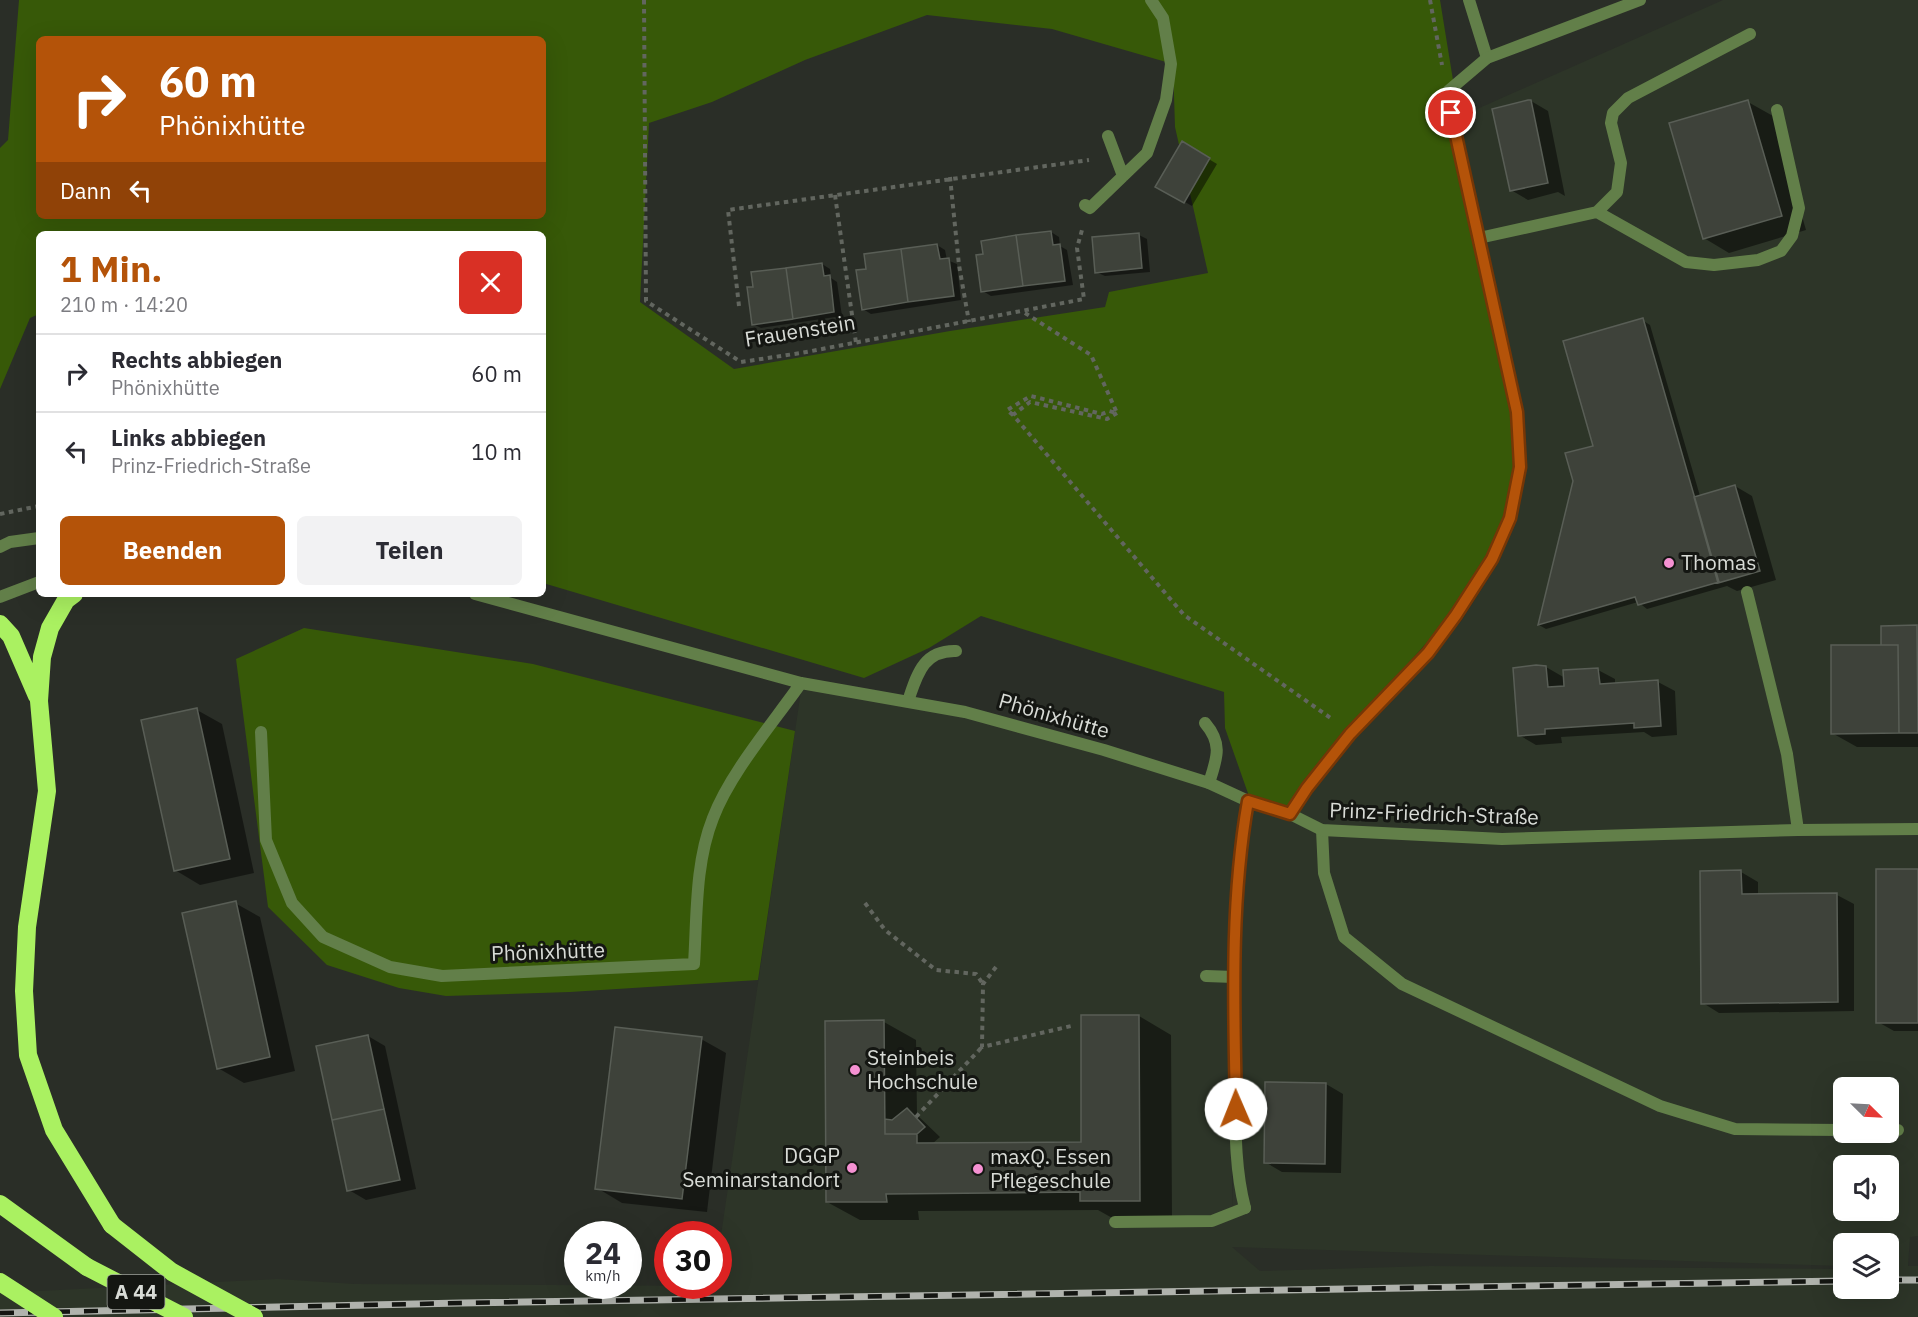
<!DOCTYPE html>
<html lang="de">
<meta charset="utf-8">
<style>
:root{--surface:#fff;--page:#f2f2f3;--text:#2b2b33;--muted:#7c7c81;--line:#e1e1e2;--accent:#b45309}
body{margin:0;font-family:"IBM Plex Sans",sans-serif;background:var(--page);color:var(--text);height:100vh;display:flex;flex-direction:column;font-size:22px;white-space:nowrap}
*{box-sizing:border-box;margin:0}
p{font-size:20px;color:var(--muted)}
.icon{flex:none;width:33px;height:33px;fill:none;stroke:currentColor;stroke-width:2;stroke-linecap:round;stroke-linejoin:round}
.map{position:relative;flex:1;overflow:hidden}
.panel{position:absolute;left:36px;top:231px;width:510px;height:366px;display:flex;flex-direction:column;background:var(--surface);border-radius:9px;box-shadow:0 6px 24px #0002}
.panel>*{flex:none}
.banner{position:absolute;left:36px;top:36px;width:510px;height:183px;border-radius:9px;box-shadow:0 6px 24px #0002;background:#b45309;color:#fff;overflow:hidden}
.needle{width:39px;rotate:114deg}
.fabs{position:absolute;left:1833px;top:1077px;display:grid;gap:12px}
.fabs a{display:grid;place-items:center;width:66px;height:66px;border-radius:9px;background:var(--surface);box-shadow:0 6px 24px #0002;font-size:30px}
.speed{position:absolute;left:564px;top:1221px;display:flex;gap:12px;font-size:30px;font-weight:700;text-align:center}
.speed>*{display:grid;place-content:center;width:78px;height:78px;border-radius:50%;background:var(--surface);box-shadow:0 6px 24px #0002;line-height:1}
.speed small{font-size:15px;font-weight:400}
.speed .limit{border:9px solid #d22;background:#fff;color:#111}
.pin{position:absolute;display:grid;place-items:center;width:51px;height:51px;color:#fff;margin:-26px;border:3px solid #fff;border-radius:50%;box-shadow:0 2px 6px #0007}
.me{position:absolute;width:66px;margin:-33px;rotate:359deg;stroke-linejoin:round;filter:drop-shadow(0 0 4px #0008)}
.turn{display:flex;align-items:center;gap:21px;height:126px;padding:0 24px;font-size:27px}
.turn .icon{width:78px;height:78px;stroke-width:2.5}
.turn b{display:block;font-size:42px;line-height:51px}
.then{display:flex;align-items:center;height:57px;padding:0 24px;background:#0003;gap:12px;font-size:22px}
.round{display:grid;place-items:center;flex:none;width:63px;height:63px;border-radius:9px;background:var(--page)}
.summary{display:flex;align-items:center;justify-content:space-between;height:102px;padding:0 24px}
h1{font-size:36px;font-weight:700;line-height:45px;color:var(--accent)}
.button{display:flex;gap:12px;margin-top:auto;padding:12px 24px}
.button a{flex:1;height:69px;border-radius:9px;background:var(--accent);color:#fff;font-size:24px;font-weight:700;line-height:69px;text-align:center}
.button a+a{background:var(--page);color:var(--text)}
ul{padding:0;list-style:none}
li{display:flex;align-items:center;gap:18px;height:78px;padding:0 24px;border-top:2px solid var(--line)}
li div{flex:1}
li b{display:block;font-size:22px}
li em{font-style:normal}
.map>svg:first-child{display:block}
.built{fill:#2d3528;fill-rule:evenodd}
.green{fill:#375908;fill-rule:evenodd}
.shadow{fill:#0007}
.building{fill:#3e423a;stroke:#595e56;stroke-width:1.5}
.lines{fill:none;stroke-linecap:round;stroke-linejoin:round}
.path{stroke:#62665f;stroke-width:4;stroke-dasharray:4.5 4.5;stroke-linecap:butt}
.lane{stroke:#627f49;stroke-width:12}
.street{stroke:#627f49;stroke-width:12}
.highway{stroke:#aaf161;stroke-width:18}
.rail-casing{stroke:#b0b3ad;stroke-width:7}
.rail{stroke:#141612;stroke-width:4.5;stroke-dasharray:14;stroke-linecap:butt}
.highway-bridge{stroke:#aaf161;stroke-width:18}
.route-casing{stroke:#753606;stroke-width:15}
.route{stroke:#b45309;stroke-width:10}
.poi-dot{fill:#f591d2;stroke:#141612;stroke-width:2}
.labels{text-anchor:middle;stroke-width:6;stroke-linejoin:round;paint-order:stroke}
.shield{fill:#141612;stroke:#9da09b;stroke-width:1.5}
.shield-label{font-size:20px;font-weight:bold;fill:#d8dbd6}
.street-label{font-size:21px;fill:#d8dbd6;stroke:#141612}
.poi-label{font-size:21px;fill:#d8dbd6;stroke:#141612;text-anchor:start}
</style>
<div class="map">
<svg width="1918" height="1317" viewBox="0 0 1918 1317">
<rect width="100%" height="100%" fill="#2a2e27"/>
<path class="built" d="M1723,0H1918V1236L1910,1237L1908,1266H1918V1317H0V1293L278,1279L354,1284L718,1286L719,1249L802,684L964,713L1209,785L1244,802L1233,849L1232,1212L1244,847L1252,804L1311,791L1353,738L1432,656L1462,620L1498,563L1516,519L1526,468L1521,403L1459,117ZM1844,1088H1888V1132H1844ZM1844,1166H1888V1210H1844ZM1844,1244H1888V1288H1844L1843,1269L1430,1266L1260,1271L1232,1247L1843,1266Z"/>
<path class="green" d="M19,0H1440L1459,117L1521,403L1516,467L1505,519L1488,556L1453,613L1352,727L1289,811L1250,799L1225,728L1224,692L981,616L929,648L864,678L543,583V234H39V314L30,318L0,389V148L8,140ZM927,15L1052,29L1173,64L1175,127L1208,273L1109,292L1105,307L950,331L734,369L640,302L649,123L712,102L805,60ZM39,39H543V216H39Z
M304,628L533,664L795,731L758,980L570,992L446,996L399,988L327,965L268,907L236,659Z"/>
<path class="shadow" d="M1531,101L1548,111L1565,196L1558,192L1528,200L1511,190Z
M1748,102L1773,116L1806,230L1729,253L1704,238Z
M1182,143L1217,164L1192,206L1157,186Z
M1051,232L1059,237L1060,246L1067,250L1073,285L991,296L983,291Z
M1139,235L1147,239L1150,272L1105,276L1096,272Z
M937,245L945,250L947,260L957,264L961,300L871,314L863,309L867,270Z
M822,264L830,269L831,278L837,282L842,316L761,328L753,324Z
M1642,320L1650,325L1700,496L1735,486L1752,496L1776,580L1737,591L1727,586L1647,609L1638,602L1546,629L1539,625L1594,447Z
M1917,627L1918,747H1857L1832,733L1882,647Z
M1546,667L1565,678L1598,670L1615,679V685L1658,682L1675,691L1677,735L1652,737L1644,732L1561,737L1562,743L1536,745L1519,735Z
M197,710L222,724L254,873L200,885L175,870Z
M1918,871V1031H1894L1878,1022Z
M1741,872L1758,882V896L1837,895L1854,904V1011L1719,1013L1703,1003Z
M235,903L260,917L295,1071L244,1083L218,1068Z
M1139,1016L1171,1035L1172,1219H1114L1098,1210L918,1211L919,1220H860L827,1202L884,1022L916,1040L917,1115L940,1137L932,1144L1083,1143Z
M368,1036L385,1046L416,1189L366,1200L349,1190Z
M701,1039L726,1053L707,1212L622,1203L597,1188Z
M1326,1084L1343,1094L1341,1173L1282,1172L1265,1162Z"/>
<path class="building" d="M1528,100H1531L1548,183L1510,191L1492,109Z
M1748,100L1782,216L1703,239L1669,123Z
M1182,141L1210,158L1184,203L1155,187Z
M1051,231L1053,245L1060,244L1065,281L1023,286L1016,235Z
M1139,233L1142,268L1095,273L1092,237Z
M1016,235L1023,286L981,292L976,255L983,254L981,241Z
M937,244L940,259L949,258L954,296L908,302L901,249Z
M901,249L908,302L862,310L856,270L866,269L864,254Z
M822,263L824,276L830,275L834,312L793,319L786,268Z
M786,268L793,319L752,325L747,287H753L751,272Z
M1643,318L1719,582L1638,605L1635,597L1538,625L1573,481L1565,453L1593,446L1563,341Z
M1735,485L1760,571L1718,583L1694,497Z
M1917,625L1918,733H1899L1898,645H1881V626Z
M1831,645H1898L1899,733L1831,734Z
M1536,665L1546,666L1548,687L1564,686L1563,670L1598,668L1600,684L1658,680L1661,726L1634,728V723L1545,729V734L1518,736L1513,668Z
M197,708L230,859L174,871L141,720Z
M1876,869H1918V1023H1876Z
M1741,870L1742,894L1837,893L1838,1002L1701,1004L1700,871Z
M236,901L270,1057L217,1069L182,913Z
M1081,1015H1139L1140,1201H1080V1192L886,1194L887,1202H826L825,1021L884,1020L885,1134H917V1143L1081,1142Z
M615,1027L702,1037L682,1199L595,1189Z
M368,1035L384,1109L332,1120L316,1046Z
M1265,1082L1326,1083L1325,1164L1264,1163Z
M907,1108L925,1127L917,1134H885V1119L892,1120Z
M384,1109L400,1180L347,1191L332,1120Z"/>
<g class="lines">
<path class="path" d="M644,0L646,301L741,362L801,353L1084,299L1077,248L1082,230
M1430,0L1442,65
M950,177L959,265L969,322
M835,195L856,343
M739,306L728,210L1089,160
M1025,313L1091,355L1117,413
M1117,413L1107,419L1030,402L1013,415L1184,615L1332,719
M1013,415L1007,410L1031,396L1102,414L1109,411L1116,413
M0,514L39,506
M865,903L885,930L936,970L976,974L983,984
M996,967L983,984L982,1047L1071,1026
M916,1117L982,1047"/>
<path class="lane" d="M1469,0L1487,58
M1108,136L1123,176
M1085,205L1090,208L1147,153L1166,100L1171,64L1163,18L1151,0
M1597,212L1686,262L1714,265L1758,260L1781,251L1792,236L1799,208L1777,110
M1479,238L1597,212L1617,192L1621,163L1611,123L1613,113L1628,98L1750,34
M1747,592L1787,754L1798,830
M908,701C917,675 923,650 956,651
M1205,723C1223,744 1217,758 1209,783
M1322,830L1324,873L1344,937L1402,984L1660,1106L1735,1129L1844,1130
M1206,976L1234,977
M1888,1130H1898
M1115,1222L1212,1221L1245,1208"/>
<path class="street" d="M0,547L10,542L39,538
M475,594L801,683L965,712L1104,750L1209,783L1248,801L1290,814L1322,830L1502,839L1798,830L1918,829
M0,597L39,582
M261,732L266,840L292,903L323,937L390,967L442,976L694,964C697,917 695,863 713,818C730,773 773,723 801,683
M1290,814L1307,788L1350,734L1428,653L1457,615L1492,559L1510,518L1520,467L1517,412L1447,92L1487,58L1640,0
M1245,1208C1233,1162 1236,1115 1235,1067C1234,978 1233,889 1248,801"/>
<path class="highway" d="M74,594L66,600L50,628L42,657L39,701L47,791L27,927L24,991L28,1055L54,1130L112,1225
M0,624L11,636L37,696
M0,1204L87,1267"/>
<g class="rail-casing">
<path id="rail" d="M1888,1280H1918
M0,1313L461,1303L1844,1281"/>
</g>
<use href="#rail" class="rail"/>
<path class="highway-bridge" d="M112,1225L172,1272L254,1317
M87,1267L184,1317
M0,1282L54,1317"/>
</g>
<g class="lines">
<g class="route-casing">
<path id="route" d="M1236,1109C1234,1006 1230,903 1248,801L1290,814L1307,788L1350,734L1428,653L1456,615L1492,559L1510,518L1520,467L1517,412L1451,113"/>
</g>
<use href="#route" class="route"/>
</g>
<g class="poi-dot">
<circle cx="1669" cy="563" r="6"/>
<circle cx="855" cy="1070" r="6"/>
<circle cx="852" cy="1168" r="6"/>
<circle cx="978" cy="1169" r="6"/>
</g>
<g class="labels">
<rect class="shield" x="107.5" y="1275" width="57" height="34" rx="4.5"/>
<g class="shield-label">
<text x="136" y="1299">A 44</text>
</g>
<g class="street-label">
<text transform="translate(800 331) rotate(-9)" y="7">Frauenstein</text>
<text transform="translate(1054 716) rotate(16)" y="7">Phönixhütte</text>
<text transform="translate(1434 814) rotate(2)" y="7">Prinz-Friedrich-Straße</text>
<text transform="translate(548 952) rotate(-2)" y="7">Phönixhütte</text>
</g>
<g class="poi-label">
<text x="1681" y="570">Thomas</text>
<text x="867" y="1065">Steinbeis<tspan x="867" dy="24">Hochschule</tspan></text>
<text x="840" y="1163" text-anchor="end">DGGP<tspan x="840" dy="24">Seminarstandort</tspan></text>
<text x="990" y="1164">maxQ. Essen<tspan x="990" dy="24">Pflegeschule</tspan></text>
</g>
</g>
</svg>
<div class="fabs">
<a><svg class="needle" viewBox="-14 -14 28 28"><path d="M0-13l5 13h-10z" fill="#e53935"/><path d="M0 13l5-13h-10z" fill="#7c7c81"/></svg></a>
<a><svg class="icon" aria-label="sound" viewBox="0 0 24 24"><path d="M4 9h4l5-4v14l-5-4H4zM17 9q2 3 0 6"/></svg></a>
<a><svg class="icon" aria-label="layers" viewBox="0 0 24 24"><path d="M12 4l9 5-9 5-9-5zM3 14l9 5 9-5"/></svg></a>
</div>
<div class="speed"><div>24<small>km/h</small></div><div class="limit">30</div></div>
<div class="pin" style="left:1451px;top:113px;background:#d93025"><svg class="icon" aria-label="arrive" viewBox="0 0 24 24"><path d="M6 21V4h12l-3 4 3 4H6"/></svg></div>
<svg class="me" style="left:1236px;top:1109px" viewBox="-20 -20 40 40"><circle r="19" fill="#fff"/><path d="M0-13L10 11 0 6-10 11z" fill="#b45309"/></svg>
<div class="banner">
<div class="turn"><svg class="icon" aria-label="right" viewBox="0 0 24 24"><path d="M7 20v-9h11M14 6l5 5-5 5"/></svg><div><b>60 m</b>Phönixhütte</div></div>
<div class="then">Dann<svg class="icon" aria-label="left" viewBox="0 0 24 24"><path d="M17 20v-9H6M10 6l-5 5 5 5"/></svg></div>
</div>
<section class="panel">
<div class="summary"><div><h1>1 Min.</h1><p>210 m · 14:20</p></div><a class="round" style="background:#d93025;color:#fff"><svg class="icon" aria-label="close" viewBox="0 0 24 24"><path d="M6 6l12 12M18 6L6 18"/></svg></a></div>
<ul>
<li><svg class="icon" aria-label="right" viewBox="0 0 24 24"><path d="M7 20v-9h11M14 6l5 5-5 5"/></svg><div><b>Rechts abbiegen</b><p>Phönixhütte</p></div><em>60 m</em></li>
<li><svg class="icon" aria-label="left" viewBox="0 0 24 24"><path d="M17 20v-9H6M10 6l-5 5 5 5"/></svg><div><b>Links abbiegen</b><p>Prinz-Friedrich-Straße</p></div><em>10 m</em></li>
</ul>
<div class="button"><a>Beenden</a><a>Teilen</a></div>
</section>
</div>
